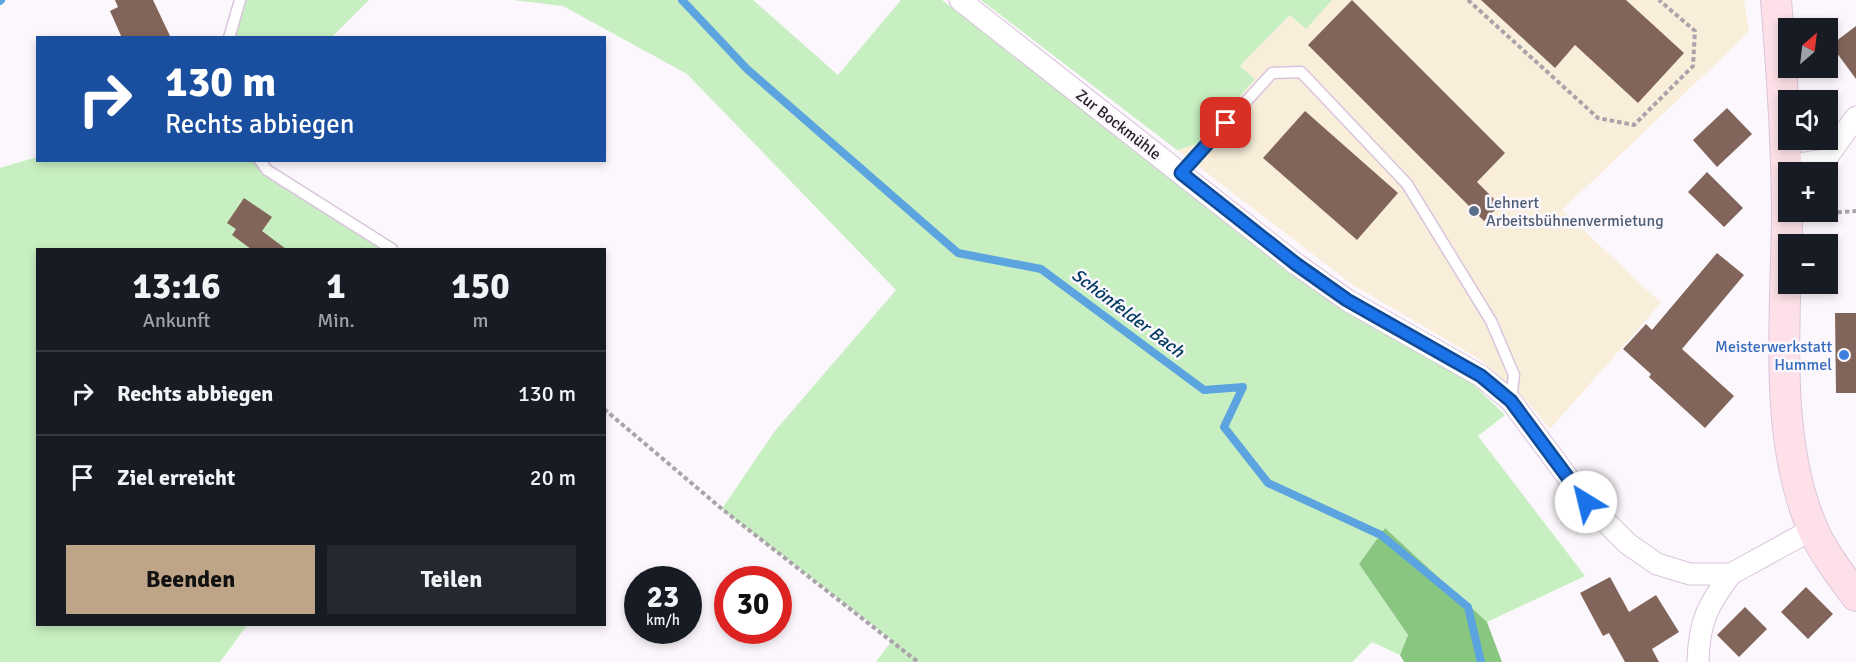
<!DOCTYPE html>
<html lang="de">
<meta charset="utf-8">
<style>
:root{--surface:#171b24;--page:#242831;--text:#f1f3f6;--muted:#9ea1a6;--line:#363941;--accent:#bfa587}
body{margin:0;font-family:Signika,sans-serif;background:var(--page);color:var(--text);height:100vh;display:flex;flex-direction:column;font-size:22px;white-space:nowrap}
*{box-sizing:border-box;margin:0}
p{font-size:20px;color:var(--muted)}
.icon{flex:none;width:33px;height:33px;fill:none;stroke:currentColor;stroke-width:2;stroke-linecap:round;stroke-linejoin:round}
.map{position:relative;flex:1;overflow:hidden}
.side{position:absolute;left:36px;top:248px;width:570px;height:378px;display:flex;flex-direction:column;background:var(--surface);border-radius:0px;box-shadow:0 3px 9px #0003}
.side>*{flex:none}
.top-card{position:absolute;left:36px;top:36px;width:570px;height:126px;border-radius:0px;box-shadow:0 3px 9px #0003;background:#1a4fa0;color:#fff;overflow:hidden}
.needle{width:39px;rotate:28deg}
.buttons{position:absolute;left:1778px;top:18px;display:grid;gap:12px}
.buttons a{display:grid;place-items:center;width:60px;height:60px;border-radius:0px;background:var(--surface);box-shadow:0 3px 9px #0003;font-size:30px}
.speed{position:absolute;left:624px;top:566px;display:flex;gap:12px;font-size:30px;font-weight:700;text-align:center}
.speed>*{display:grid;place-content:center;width:78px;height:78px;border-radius:50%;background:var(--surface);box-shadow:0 3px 9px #0003;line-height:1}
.speed small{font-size:15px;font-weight:400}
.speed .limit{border:9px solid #d22;background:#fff;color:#111}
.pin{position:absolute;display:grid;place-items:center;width:51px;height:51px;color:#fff;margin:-26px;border-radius:12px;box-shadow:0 3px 9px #0006}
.me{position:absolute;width:66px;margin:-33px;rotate:324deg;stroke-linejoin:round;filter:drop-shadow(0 0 4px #0008)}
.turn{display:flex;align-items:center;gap:21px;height:126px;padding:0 30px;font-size:27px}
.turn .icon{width:78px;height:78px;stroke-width:2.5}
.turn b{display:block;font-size:42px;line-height:51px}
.eta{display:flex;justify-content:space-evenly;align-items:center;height:102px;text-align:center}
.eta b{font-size:36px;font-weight:700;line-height:42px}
.cta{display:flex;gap:12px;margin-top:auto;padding:12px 30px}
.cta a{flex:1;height:69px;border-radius:0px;background:var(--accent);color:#111;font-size:24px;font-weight:700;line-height:69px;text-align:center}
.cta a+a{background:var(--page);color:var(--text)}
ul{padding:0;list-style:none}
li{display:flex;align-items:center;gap:18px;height:84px;padding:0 30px;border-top:2px solid var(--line)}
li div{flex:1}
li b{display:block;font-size:22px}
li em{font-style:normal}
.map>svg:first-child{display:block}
.commercial{fill:#f8eed9}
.green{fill:#c7efc1}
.forest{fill:#89c781}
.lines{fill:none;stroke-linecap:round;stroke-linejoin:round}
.stream{stroke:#5ba4e0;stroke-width:8}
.building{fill:#82655a}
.lane-casing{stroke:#dac4dd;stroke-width:13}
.street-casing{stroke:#dac4dd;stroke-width:23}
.secondary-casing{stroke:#dac4dd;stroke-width:32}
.path{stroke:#aaa4aa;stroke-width:4;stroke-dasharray:4.5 3;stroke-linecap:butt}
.lane{stroke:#fff;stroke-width:10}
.street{stroke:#fff;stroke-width:21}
.secondary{stroke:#fee1e8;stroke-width:30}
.route-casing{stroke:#114b97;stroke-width:15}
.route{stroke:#1a73e8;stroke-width:10}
.service-dot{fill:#5c6f8a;stroke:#fcf7fc;stroke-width:2}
.shop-dot{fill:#3f7fe0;stroke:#fcf7fc;stroke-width:2}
.labels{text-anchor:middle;stroke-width:5;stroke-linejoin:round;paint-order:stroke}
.street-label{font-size:16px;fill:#271f28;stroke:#fcf7fc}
.service-label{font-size:16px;fill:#4e5e75;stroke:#fcf7fc;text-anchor:start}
.shop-label{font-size:16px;fill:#366cbe;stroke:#fcf7fc;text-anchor:end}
.water-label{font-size:18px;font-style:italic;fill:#003c63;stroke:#fcf7fc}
</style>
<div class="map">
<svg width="1856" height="662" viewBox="0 0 1856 662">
<rect width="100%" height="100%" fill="#fcf7fc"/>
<path class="commercial" d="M1332,0H1744L1749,32L1562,210L1661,303L1550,429L1526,400L1481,360L1353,285L1177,150L1197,144L1255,79L1240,66L1291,15L1306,28Z"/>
<path class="green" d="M240,0H369L332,37L229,38Z
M513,0H753L838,75L901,0H942L1319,292L1474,385L1505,415L1478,436L1585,576L1487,622L1385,528L1359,564L1408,635L1400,655L1372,642L1352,662H876L892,640L722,509L774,432L896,290L687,74L563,6Z
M981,0H1332L1306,29L1290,15L1240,66L1255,79L1197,144L1177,150Z
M37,157L38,160L260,161L392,249H38V624H248L220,662H0V168Z"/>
<path class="forest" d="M1385,528L1487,622L1502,662H1404L1400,655L1408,635L1359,564Z"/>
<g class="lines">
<path class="stream" d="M682,0L747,69L958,253L1041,269L1204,390L1243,387L1224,427L1268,483L1381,535L1468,607L1481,662
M0,1L1,0"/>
</g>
<path class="building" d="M115,0H153L171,38H122L110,11L118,7Z
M1352,0L1505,153L1477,182L1500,205L1484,221L1308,45Z
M1481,0H1626L1684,53L1638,103L1575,45L1555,68Z
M1856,26V79L1831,45Z
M1727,108L1752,134L1717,167L1693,140Z
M1305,111L1398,193L1357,240L1263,158Z
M1707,172L1743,208L1724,227L1688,192Z
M244,198L272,217L262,231L286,249H251L232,235L236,229L227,223Z
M1717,253L1744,275L1682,349L1734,396L1705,428L1649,377L1651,374L1623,349L1646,324L1652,330Z
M1835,313H1856V393H1836Z
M1610,577L1629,612L1656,595L1679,632L1652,649L1659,662H1625L1609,633L1603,636L1580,593Z
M1806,587L1833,614L1808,639L1781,612Z
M1745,607L1767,629L1739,657L1717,635Z"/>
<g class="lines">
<g class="lane-casing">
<path id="lane" d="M229,38L240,0
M260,160L267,170L392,249
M1181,173L1272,73L1301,72L1407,184L1491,321L1514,375L1511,400"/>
</g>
<g class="street-casing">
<path id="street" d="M960,0L1296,264L1347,300L1481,376L1511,401L1586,502L1628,544L1657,564L1690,574H1731L1813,529
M1786,166L1825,160L1856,117
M1698,662C1699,622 1707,606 1731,574"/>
</g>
<g class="secondary-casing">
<path id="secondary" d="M1776,0C1782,72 1787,145 1787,218C1786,315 1773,436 1812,527C1822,551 1841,576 1856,596"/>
</g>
<path class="path" d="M1468,0L1598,118L1634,125L1693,66L1695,31L1659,0
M1815,214L1856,211
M604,409L722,509L918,662"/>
<use href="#lane" class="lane"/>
<use href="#street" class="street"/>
<use href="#secondary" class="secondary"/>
</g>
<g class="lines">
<g class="route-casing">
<path id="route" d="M1226,123L1181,173L1296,264L1347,300L1481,376L1511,401L1586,502"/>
</g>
<use href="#route" class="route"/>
</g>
<circle class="service-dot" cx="1474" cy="211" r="6"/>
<circle class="shop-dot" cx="1844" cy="355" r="6"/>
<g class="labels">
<g class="street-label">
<text transform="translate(1119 124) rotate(38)" y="6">Zur Bockmühle</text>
</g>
<g class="service-label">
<text x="1486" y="208">Lehnert<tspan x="1486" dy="18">Arbeitsbühnenvermietung</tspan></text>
</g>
<g class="shop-label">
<text x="1832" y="352">Meisterwerkstatt<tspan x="1832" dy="18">Hummel</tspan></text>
</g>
<g class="water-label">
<text transform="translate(1128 313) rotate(37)" y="6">Schönfelder Bach</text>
</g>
</g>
</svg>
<div class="buttons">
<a><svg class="needle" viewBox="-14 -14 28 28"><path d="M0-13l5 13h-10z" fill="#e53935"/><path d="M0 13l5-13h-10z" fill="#9ea1a6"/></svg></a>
<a><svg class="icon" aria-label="sound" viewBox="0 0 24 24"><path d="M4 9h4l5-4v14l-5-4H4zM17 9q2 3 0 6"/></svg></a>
<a>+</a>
<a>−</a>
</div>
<div class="speed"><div>23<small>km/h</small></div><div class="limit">30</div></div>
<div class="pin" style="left:1226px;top:123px;background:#d93025"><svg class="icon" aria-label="arrive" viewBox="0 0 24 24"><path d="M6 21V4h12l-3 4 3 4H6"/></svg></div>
<svg class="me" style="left:1586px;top:502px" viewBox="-20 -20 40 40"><circle r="19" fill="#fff"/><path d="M0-13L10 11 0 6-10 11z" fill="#1a73e8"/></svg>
<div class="top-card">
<div class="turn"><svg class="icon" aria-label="right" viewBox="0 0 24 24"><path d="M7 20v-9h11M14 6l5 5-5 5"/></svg><div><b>130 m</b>Rechts abbiegen</div></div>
</div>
<section class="side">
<div class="eta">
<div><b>13:16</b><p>Ankunft</p></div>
<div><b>1</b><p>Min.</p></div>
<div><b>150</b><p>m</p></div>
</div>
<ul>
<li><svg class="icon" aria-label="right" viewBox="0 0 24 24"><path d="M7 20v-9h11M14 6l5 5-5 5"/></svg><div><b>Rechts abbiegen</b></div><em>130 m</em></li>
<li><svg class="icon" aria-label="arrive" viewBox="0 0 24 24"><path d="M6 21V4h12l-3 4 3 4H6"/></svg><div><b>Ziel erreicht</b></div><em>20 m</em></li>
</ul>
<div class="cta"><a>Beenden</a><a>Teilen</a></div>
</section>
</div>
